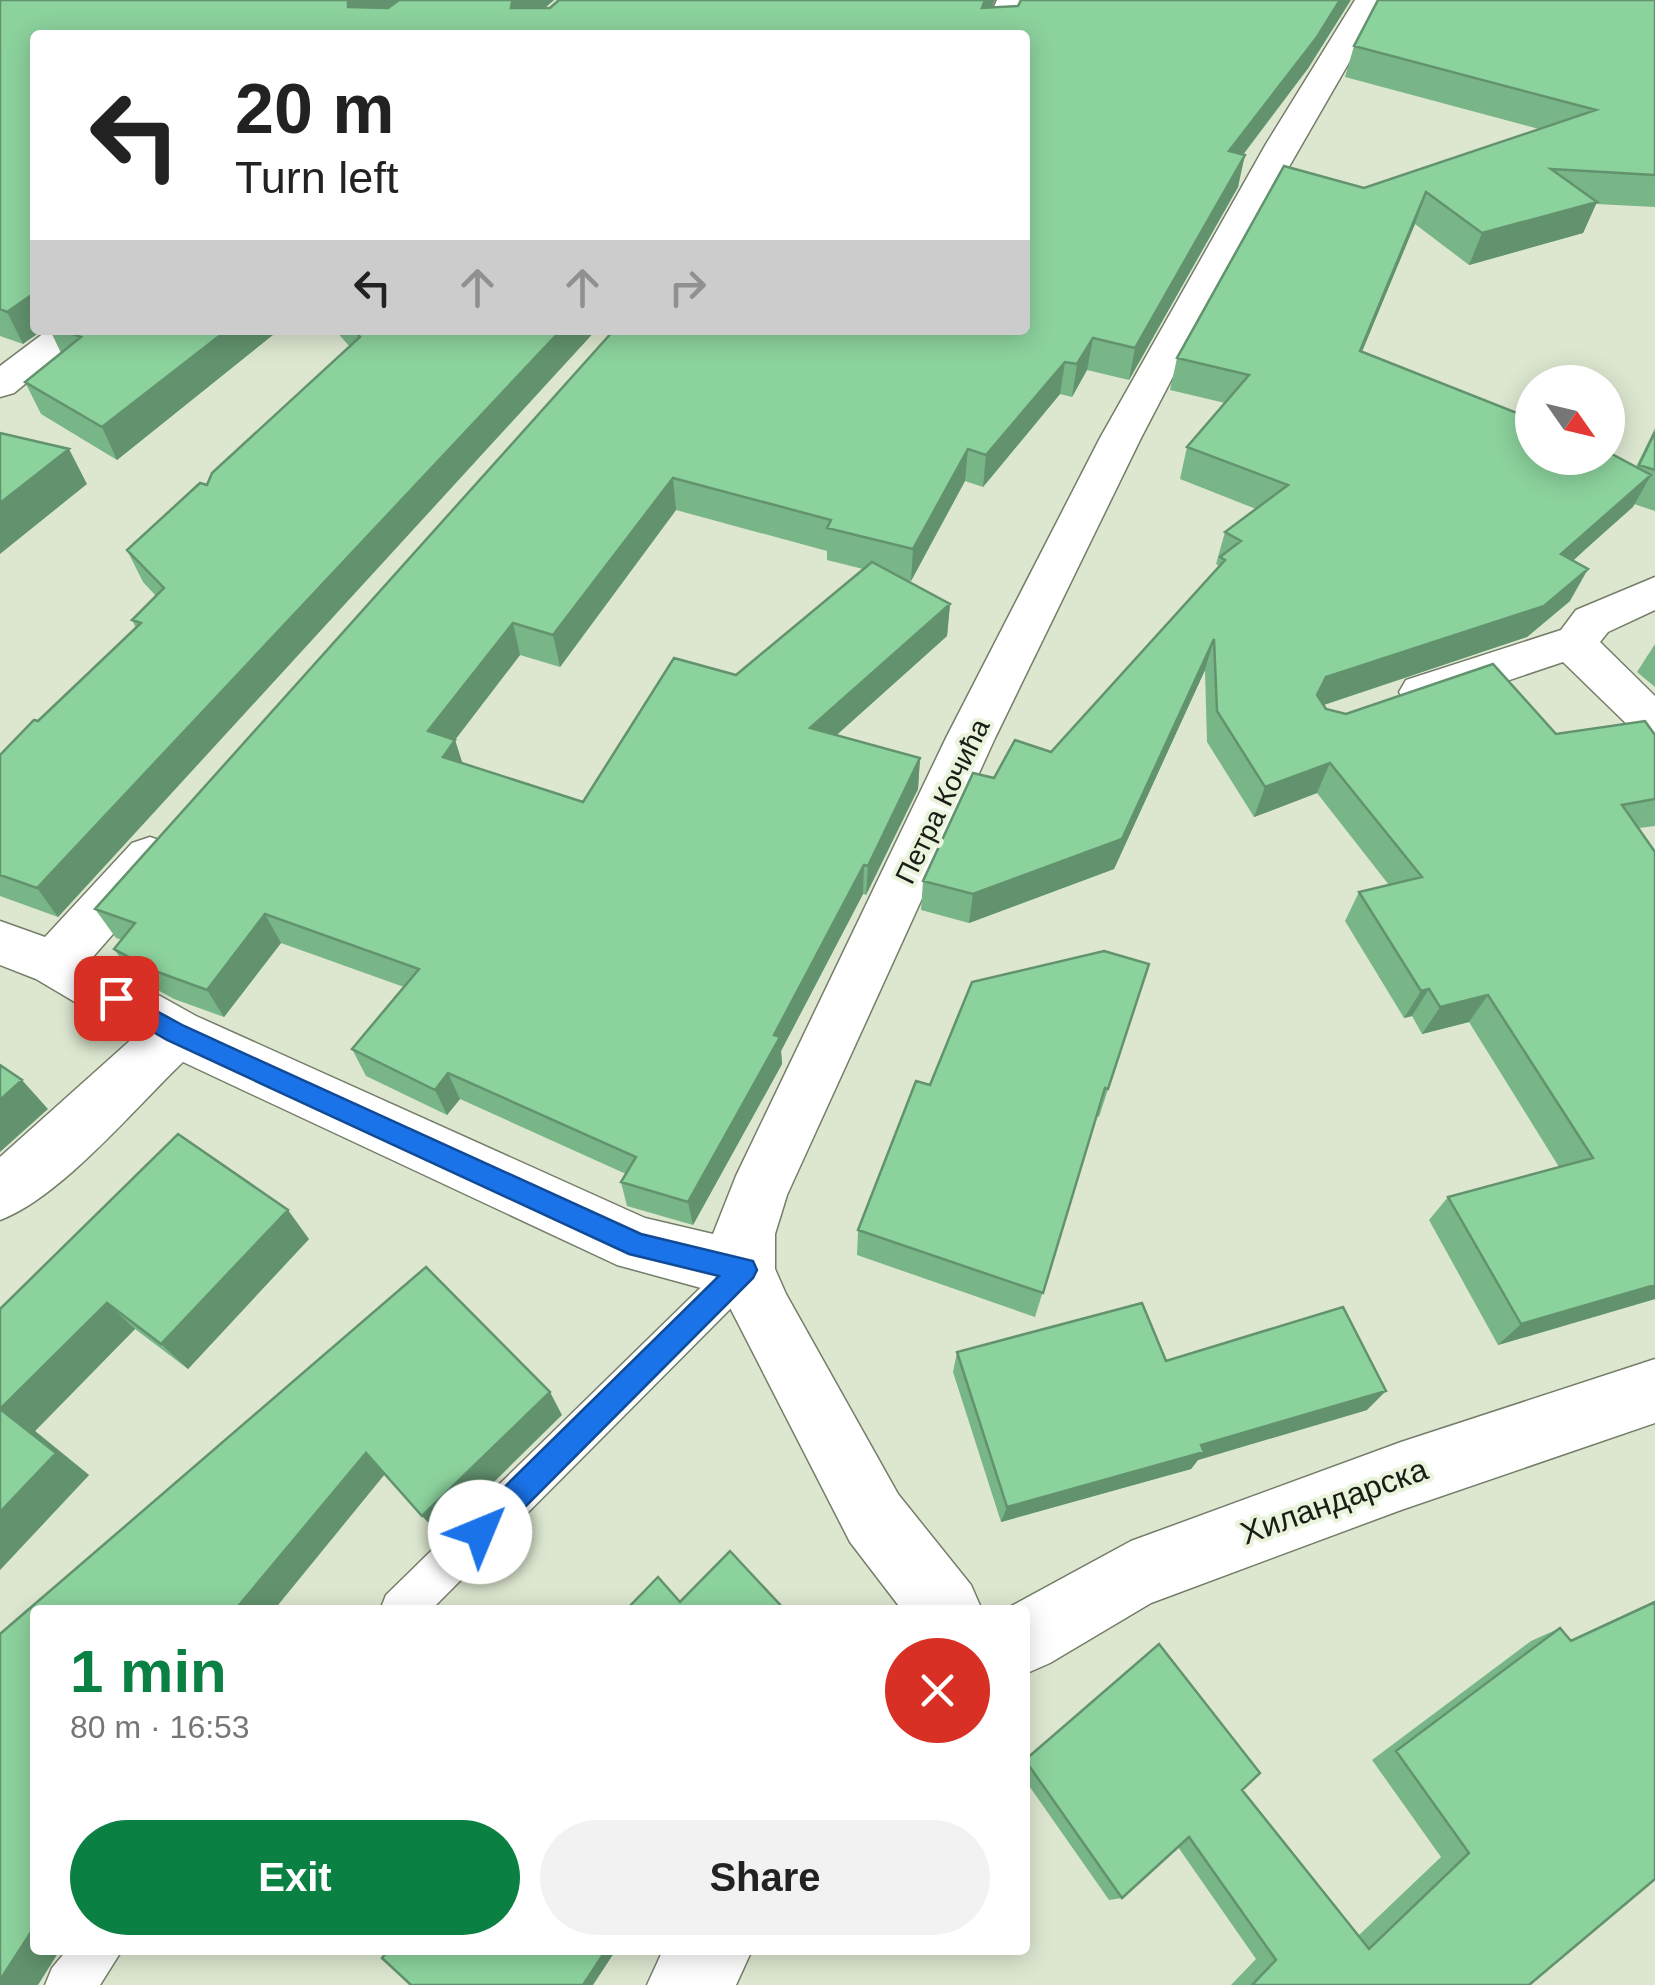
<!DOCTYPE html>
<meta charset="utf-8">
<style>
:root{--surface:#fff;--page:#f2f2f2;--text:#222;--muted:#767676;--accent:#0b8043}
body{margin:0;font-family:Arial,sans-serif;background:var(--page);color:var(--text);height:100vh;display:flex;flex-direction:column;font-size:38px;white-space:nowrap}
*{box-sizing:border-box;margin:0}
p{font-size:32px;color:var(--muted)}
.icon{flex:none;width:55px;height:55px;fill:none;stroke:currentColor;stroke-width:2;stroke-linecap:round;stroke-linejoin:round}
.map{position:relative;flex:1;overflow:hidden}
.drawer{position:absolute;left:30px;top:1605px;width:1000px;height:350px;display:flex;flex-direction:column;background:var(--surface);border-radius:10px;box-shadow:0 5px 25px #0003}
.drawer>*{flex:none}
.top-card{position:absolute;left:30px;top:30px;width:1000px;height:305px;border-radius:10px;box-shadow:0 5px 25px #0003;background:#fff;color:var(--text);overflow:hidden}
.needle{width:65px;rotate:124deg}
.tools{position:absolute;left:1515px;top:365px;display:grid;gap:20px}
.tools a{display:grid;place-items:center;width:110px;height:110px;border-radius:50%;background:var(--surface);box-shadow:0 5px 25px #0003;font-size:50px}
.pin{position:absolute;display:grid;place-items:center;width:85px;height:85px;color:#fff;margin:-42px;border-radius:20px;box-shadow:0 5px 15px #0006}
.me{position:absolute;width:110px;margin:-55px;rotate:45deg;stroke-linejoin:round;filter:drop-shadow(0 0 8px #0008)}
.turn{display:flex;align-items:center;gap:35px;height:210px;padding:0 40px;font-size:45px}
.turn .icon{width:130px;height:130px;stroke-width:2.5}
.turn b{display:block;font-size:70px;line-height:85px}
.lanes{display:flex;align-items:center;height:95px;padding:0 40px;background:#0003;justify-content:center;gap:50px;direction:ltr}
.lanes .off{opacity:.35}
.round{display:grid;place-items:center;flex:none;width:105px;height:105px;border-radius:52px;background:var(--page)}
.headline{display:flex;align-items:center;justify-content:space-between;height:170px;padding:0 40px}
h1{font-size:60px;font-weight:800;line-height:75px;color:var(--accent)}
.button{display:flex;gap:20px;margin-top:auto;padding:20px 40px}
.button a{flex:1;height:115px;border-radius:60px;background:var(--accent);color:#fff;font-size:40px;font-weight:800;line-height:115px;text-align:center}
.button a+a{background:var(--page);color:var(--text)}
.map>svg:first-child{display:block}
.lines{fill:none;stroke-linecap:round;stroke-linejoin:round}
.lane-casing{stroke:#747d68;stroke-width:3}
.street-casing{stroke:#747d68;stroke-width:3}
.lane{fill:#fff;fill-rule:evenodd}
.street{fill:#fff;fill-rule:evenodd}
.wall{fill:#78b587;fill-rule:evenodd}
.shaded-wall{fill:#62936e}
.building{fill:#8cd29d;stroke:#62936e;stroke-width:2.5}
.route{fill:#1a73e8;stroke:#114b97;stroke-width:2.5}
.labels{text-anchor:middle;stroke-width:8;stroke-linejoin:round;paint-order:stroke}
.street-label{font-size:28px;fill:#1a1d15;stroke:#eaf4dd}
.near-street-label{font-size:32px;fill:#1a1d15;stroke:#eaf4dd}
</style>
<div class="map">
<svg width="1655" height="1985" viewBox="0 0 1655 1985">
<rect width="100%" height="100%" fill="#dde7d0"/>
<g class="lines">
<g class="lane-casing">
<path id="lane" d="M744,1253L757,1258L762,1270L757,1282L431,1610H380L386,1595L731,1258Z
M67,1950H122L100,1985H45L52,1968Z"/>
</g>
<g class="street-casing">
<path id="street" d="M997,0H1027L1012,35H982Z
M1355,0H1385L1218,290L1141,438L995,738L787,1195L775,1234V1269L786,1294L898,1494L971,1585L982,1610H902L850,1542L723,1294L617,1265L183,1062C135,1108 60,1198 0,1220V1157L134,1037L36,979L0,965V921L45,937L132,843L150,837L168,843L176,857L168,871L92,958L196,1016L645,1218L713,1234L736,1176L946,738L1100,438L1266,144Z
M48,330H91L14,393L0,397V366Z
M1655,577V610L1608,632L1600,642L1655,696V740L1638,735L1563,662L1423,709L1406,704L1399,692L1406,680L1561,630L1576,610Z
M1655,1359V1423L1401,1510L1151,1603L1050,1663L1025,1674V1610H1004L1131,1541L1401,1442Z
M663,1950H752L736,1985H647Z"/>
</g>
<use href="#lane" class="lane"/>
<use href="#street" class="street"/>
</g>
<path class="wall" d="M0,0H554L545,8H550L559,0H995L992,7L1309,67L1243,155L1238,187L1129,380L1087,370L1072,397L1060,394L983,487L965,481L911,581L904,580L950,604L947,636L836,735L920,758L918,789L866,895L863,894L781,1051L782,1064L693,1225L627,1206L621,1182L626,1174L460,1099L447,1115L366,1076L352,1049L404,987L281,943L224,1017L174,999L134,977L114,949L122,940L116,938L95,909L614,330H1025L35,35V330L23,344L0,336ZM676,510L827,551V560L863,569L583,802L462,763L455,740L520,655L560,667Z
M1655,0V207L1596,204L1583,233L1469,265L1415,224L1362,351L1636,467L1655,428V511L1634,504L1573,561L1570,601L1527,637L1324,705L1326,709L1346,714L1556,734L1655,735V826L1639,828L1655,1299L1498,1345L1429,1220L1448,1197L1559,1167L1469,1022L1422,1034L1412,1016L1404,1018L1345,921L1359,892L1389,885L1317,793L1254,817L1207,742L1205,670L1114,869L969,923L921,910L923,881L994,778L1051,752L1217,569L1218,565L1216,564L1225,532L1256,509L1180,479L1187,447L1225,403L1170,390L1177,358L1364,188L1539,129L1345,77L1354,46Z
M50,330H279L117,460L41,414L25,382L61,353Z
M335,330H596L58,917L0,896V755L38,721L136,628L132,620L156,596L143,582L127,550L207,485L350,347Z
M1655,644V687L1637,672Z
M1149,964L1099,1117L1097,1116L1035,1317L857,1255L858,1230L930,1085Z
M309,1239L188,1369L135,1329L35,1431L89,1475L0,1570V1309Z
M957,1352L1166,1361L1367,1410L1198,1460L1191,1469L1001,1522L953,1372Z
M1655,1601V1879L1529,1985H1231L1256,1959L1178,1847L1122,1898L1109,1900L1025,1780V1760L1242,1790L1358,1936L1441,1857L1372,1760L1531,1641L1560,1628L1570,1640Z"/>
<path class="shaded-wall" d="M351,0H401L356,32L348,7V2Z
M514,0H554L516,32L511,8L512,2Z
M985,0H995L981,35L982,8Z
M1340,0H1351L1309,67L1222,182L1229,151Z
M1245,155L1238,187L1129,380L1135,348Z
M1426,192L1415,224L1349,383L1360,351Z
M1597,202L1583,233L1469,265L1482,233Z
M33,294L35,299V330H43L23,344L7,312Z
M227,330H279L117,460L102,427Z
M561,330H596L58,917L37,888Z
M1093,338L1087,370L1072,397L1077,364Z
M1065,362L1060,394L983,487L986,455Z
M69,449L87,484L0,554V503Z
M968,449L965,481L911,581L913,549Z
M1651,475L1633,507L1544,586L1561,554Z
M673,478L676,510L560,667L553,635Z
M1588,569L1570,601L1527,637L1314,708L1317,695L1326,677Z
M950,604L947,636L810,759V728Z
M513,623L520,655L438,762L428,731Z
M1214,639L1205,670L1114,869L969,923L973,894Z
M455,740L465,771L443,757Z
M920,758L918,789L866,895L868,866Z
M1330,763L1317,793L1254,817L1265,787Z
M864,865L863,894L781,1051L782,1064L693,1225L688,1202L774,1035Z
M265,914L281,943L224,1017L207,990Z
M1429,989L1412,1016L1404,1018L1421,991Z
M1488,995L1469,1022L1422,1034L1440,1007Z
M448,1073L460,1099L447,1115L435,1090Z
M22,1080L48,1109L0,1152V1100Z
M288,1210L309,1239L188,1369L161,1344Z
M1655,1285V1299L1498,1345L1521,1324Z
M107,1303L135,1329L35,1431L89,1475L0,1570V1409Z
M1386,1391L1367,1410L1198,1460L1191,1469L1001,1522L1007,1507L1201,1445Z
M550,1392L562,1415L440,1535L422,1516Z
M366,1453L385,1474L274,1610H235Z
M35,1926V1950H60L38,1985H0V1980Z
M606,1950H616L593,1985H583Z"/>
<path class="building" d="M0,0H351L348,2V7L388,8L399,0H514L512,2L511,8H550L559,0H985L982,8L1018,6L1021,0H1340L1317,37L1229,151L1245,155L1135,348L1093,338L1077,364L1065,362L986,455L968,449L913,549L827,528L831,520L673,478L553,635L513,623L428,731L455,740L443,757L583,802L674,658L736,675L872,562L950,604L810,728L920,758L868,866L864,865L774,1035L780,1037L688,1202L621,1182L636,1157L448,1073L435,1090L352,1049L419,969L265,914L207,990L155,971L114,949L135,923L95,909L614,330H1025V35H35V294H33L7,312L0,309Z
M1378,0H1655V175L1551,169L1597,202L1482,233L1426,192L1360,351L1532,419V458H1608V452L1651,475L1561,554L1588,569L1544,606L1326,677L1317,695L1326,709L1346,714L1493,664L1556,734L1645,721L1655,735V799L1622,805L1655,852V1285L1521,1324L1448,1197L1593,1158L1488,995L1440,1007L1429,989L1421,991L1359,892L1422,877L1330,763L1265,787L1217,711L1214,639L1122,839L973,894L923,881L973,773L994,778L1015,740L1051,752L1225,560L1220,557L1241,541L1225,532L1288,485L1187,447L1249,375L1177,358L1284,166L1364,188L1596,110L1354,46Z
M62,330H227L102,427L25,382L81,337Z
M354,330H561L37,888L0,875V755L34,720L38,721L141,623L132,620L164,588L127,550L200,483L207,485L212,473L360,337Z
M1655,432V470L1639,465Z
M0,433L69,449L0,503Z
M1104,951L1149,964L1108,1089L1105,1088L1043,1293L858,1230L916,1081L930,1085L972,982Z
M0,1065L22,1080L0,1100Z
M178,1134L288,1210L161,1344L107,1303L0,1409L56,1453L0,1512V1309Z
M426,1267L550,1392L422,1516L366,1453L235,1610H35V1926L0,1980V1634Z
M1142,1303L1166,1361L1343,1307L1386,1391L1201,1445L1204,1452L1007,1507L957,1352Z
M730,1551L785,1610H626L658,1577L680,1602Z
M1655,1602V1879L1529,1985H1252L1276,1960L1189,1837L1122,1898L1025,1760L1159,1644L1260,1773L1242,1790L1369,1949L1469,1853L1396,1751L1560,1628L1571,1641Z
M388,1950H606L583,1985H411L382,1958Z"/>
<path class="route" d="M116,989L184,1026L641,1234L753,1261L757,1270L753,1278L490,1542L480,1546L470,1542L465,1532L470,1521L719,1276L629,1254L167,1040L107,1005L104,998L107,991Z"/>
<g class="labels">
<g class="street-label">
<text transform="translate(942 801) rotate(-64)" y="10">Петра Кочића</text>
</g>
<g class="near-street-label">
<text transform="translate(1334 1501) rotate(-20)" y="11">Хиландарска</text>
</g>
</g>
</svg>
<div class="tools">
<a><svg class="needle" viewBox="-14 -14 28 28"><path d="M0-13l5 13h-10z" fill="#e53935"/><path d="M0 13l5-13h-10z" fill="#767676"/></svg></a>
</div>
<div class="pin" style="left:116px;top:998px;background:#d93025"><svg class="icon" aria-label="arrive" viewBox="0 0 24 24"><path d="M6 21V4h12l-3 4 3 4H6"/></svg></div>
<svg class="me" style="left:480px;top:1532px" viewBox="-20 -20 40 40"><circle r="19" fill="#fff"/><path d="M0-13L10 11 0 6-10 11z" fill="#1a73e8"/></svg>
<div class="top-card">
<div class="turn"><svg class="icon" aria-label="left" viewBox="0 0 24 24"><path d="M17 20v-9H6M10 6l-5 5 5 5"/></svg><div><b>20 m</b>Turn left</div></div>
<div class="lanes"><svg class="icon" aria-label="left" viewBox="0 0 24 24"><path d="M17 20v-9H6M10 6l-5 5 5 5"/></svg><svg class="icon off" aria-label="ahead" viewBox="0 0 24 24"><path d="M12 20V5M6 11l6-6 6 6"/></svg><svg class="icon off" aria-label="ahead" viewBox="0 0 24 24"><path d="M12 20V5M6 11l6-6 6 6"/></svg><svg class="icon off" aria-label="right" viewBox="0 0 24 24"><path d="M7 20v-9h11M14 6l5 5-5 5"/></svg></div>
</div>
<section class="drawer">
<div class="headline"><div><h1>1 min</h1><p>80 m · 16:53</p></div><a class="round" style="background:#d93025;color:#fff"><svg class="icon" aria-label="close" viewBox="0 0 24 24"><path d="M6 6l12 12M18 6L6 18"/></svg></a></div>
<div class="button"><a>Exit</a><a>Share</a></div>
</section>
</div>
